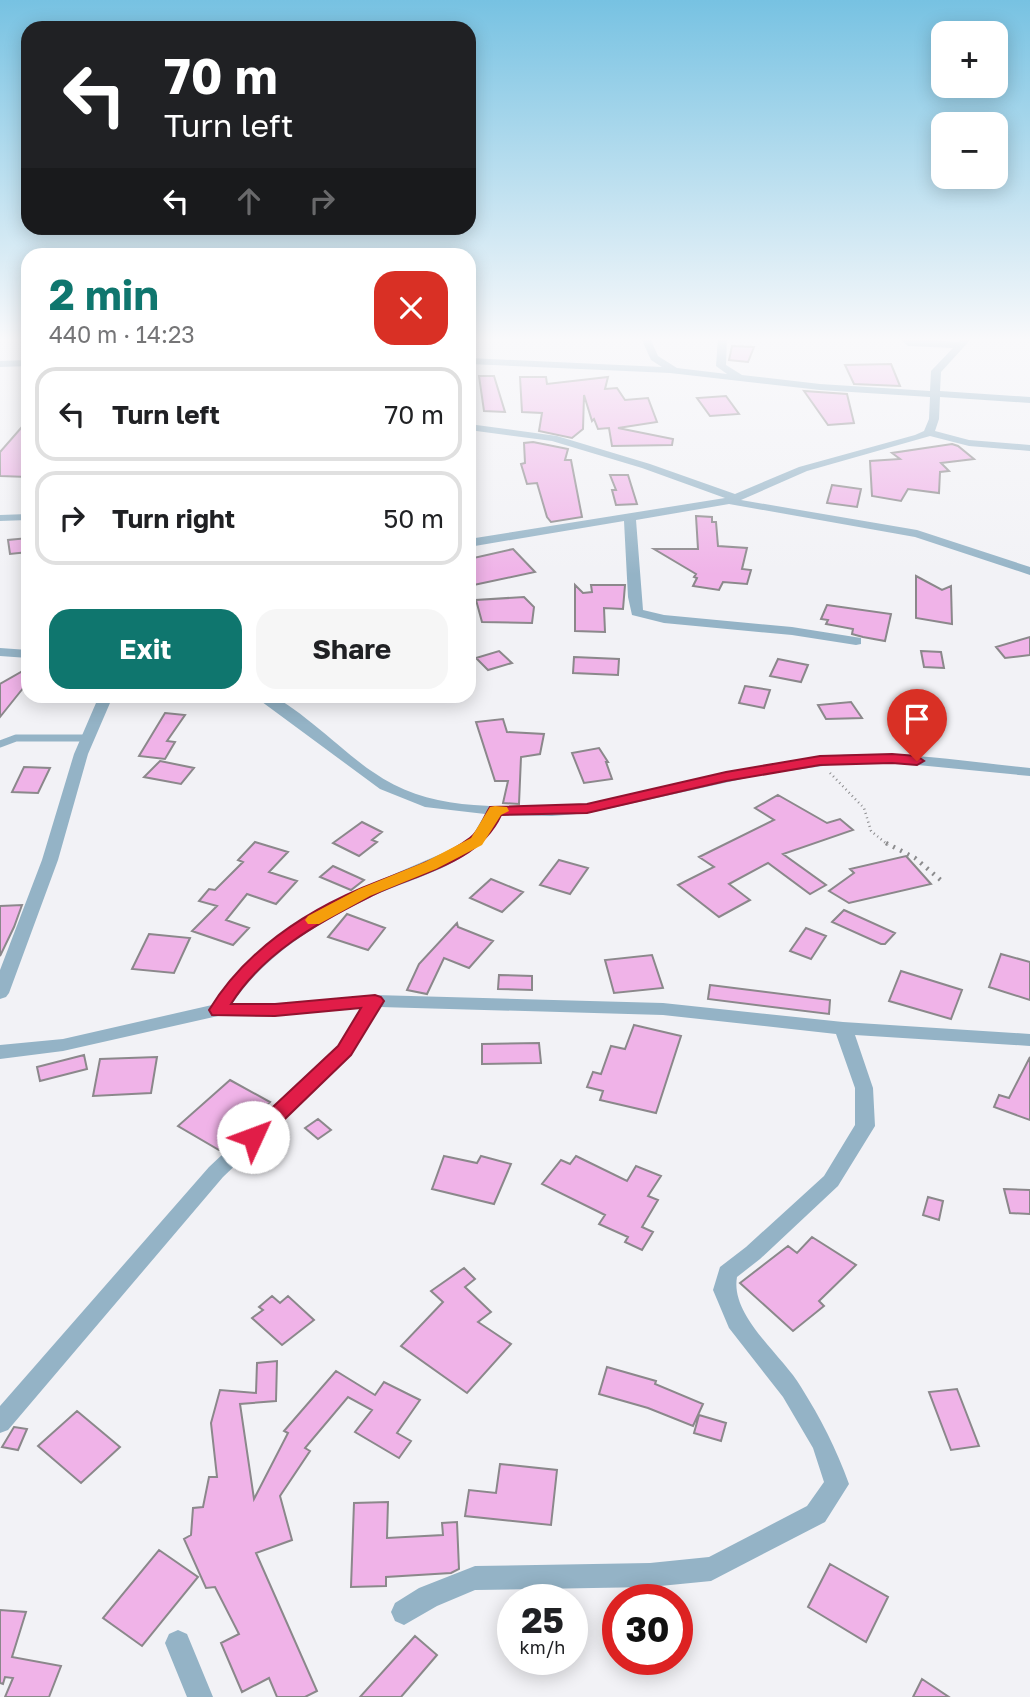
<!DOCTYPE html>
<meta charset="utf-8">
<style>
:root{--surface:#fff;--page:#f6f6f6;--text:#202124;--muted:#757577;--line:#e0e0e0;--accent:#0f766e}
body{margin:0;font-family:"Golos Text",sans-serif;background:var(--page);color:var(--text);height:100vh;display:flex;flex-direction:column;font-size:26px;white-space:nowrap}
*{box-sizing:border-box;margin:0}
p{font-size:23px;color:var(--muted)}
.icon{flex:none;width:38px;height:38px;fill:none;stroke:currentColor;stroke-width:2;stroke-linecap:round;stroke-linejoin:round}
.map{position:relative;flex:1;overflow:hidden}
.sheet{position:absolute;left:21px;top:248px;width:455px;height:455px;display:flex;flex-direction:column;background:var(--surface);border-radius:21px;box-shadow:0 4px 18px #0003}
.sheet>*{flex:none}
.top-card{position:absolute;left:21px;top:21px;width:455px;height:214px;border-radius:21px;box-shadow:0 4px 18px #0003;background:#202124;color:#fff;overflow:hidden}
.controls{position:absolute;left:931px;top:21px;display:grid;gap:14px}
.controls a{display:grid;place-items:center;width:77px;height:77px;border-radius:14px;background:var(--surface);box-shadow:0 4px 18px #0003;font-size:35px}
.speed{position:absolute;left:497px;top:1584px;display:flex;gap:14px;font-size:35px;font-weight:700;text-align:center}
.speed>*{display:grid;place-content:center;width:91px;height:91px;border-radius:50%;background:var(--surface);box-shadow:0 4px 18px #0003;line-height:1}
.speed small{font-size:18px;font-weight:400}
.speed .limit{border:10px solid #d22;background:#fff;color:#111}
.pin{position:absolute;display:grid;place-items:center;width:60px;height:60px;color:#fff;margin:-72px -30px;border-radius:50% 50% 50% 0;rotate:-45deg;box-shadow:0 0 7px #0007}
.pin .icon{rotate:45deg}
.me{position:absolute;width:77px;margin:-38px;rotate:47deg;stroke-linejoin:round;filter:drop-shadow(0 0 5px #0008)}
.turn{display:flex;align-items:center;gap:24px;height:147px;padding:0 28px;font-size:32px}
.turn .icon{width:91px;height:91px;stroke-width:2.5}
.turn b{display:block;font-size:49px;line-height:60px}
.lanes{display:flex;align-items:center;height:66px;padding:0 28px;background:#0003;justify-content:center;gap:35px;direction:ltr}
.lanes .off{opacity:.35}
.round{display:grid;place-items:center;flex:none;width:74px;height:74px;border-radius:21px;background:var(--page)}
.summary{display:flex;align-items:center;justify-content:space-between;height:119px;padding:0 28px}
h1{font-size:42px;font-weight:700;line-height:52px;color:var(--accent)}
.action{display:flex;gap:14px;margin-top:auto;padding:14px 28px}
.action a{flex:1;height:80px;border-radius:21px;background:var(--accent);color:#fff;font-size:28px;font-weight:700;line-height:80px;text-align:center}
.action a+a{background:var(--page);color:var(--text)}
ul{padding:0;list-style:none}
li{display:flex;align-items:center;gap:21px;height:94px;margin:0 14px 10px;padding:0 14px;border:4px solid var(--line);border-radius:21px}
li div{flex:1}
li b{display:block;font-size:26px}
li em{font-style:normal}
.map>svg:first-child{display:block}
.building{fill:#f0b3e8;stroke:#8b888b;stroke-width:2}
.lines{fill:none;stroke-linecap:round;stroke-linejoin:round}
.path-far1{stroke:#8c8c8e;stroke-width:2.5;stroke-dasharray:1 3.5;stroke-linecap:butt}
.path{stroke:#8c8c8e;stroke-width:4.5;stroke-dasharray:2 6;stroke-linecap:butt}
.lane{stroke:#94b3c6;stroke-width:7}
.street{fill:#94b3c6;fill-rule:evenodd}
.route{fill:#e11d48;stroke:#92132f;stroke-width:2}
.slow{fill:#f59e0b}
</style>
<div class="map">
<svg width="1030" height="1697" viewBox="0 0 1030 1697">
<rect width="100%" height="100%" fill="#f2f2f6"/>
<path class="building" d="M732,346L754,347L748,362L729,360Z
M891,364L900,386L854,384L845,365Z
M479,376H494L505,412L484,411Z
M520,377H546L547,384L608,377L605,389L617,388L625,400L648,398L657,422L618,428L673,439L672,445L612,446L609,428L598,429L594,419L592,421L584,395L583,429L572,438L539,431L542,413L522,412Z
M804,391L847,394L854,423L828,425Z
M726,396L739,414L710,416L697,398Z
M28,420V477L0,476V452Z
M533,442L568,449L565,460H571L582,517L551,522L547,517L537,483L527,484L521,464L525,463L524,443Z
M952,444L958,446L974,459L941,463L949,471L940,472L939,493L908,489L901,501L872,496L870,461L900,459L892,453Z
M610,475H628L637,504L616,505L612,490H616Z
M832,485L861,489L857,507L827,503Z
M696,516L712,517V522H716L718,546L747,548L742,569L751,570L747,584L723,582L719,590L693,586L697,578L694,577L696,574L654,549H698Z
M28,538V552L10,554L8,540Z
M513,549L535,572L469,586V559Z
M916,576L942,590L951,586L952,624L916,618Z
M575,585L583,593L592,592L591,585H625L623,609L604,608L605,632L575,631Z
M524,597L534,607L532,623L482,622L476,600Z
M827,605L891,614L885,641L863,637L852,634L853,629L826,624L828,620L821,619Z
M1030,637V655L1005,658L996,647Z
M499,651L512,663L488,670L476,658Z
M921,651L941,652L944,668L924,667Z
M574,657L619,659L618,675L573,673Z
M778,659L808,665L801,682L770,676Z
M28,668V682L0,717V684Z
M745,686L770,690L764,708L739,703Z
M851,702L862,718L826,719L818,705Z
M165,713L185,715L167,741L175,742L165,759L139,756Z
M503,719L507,732L544,734L540,754L521,757L519,804L503,803L508,781H495L476,722Z
M599,748L608,762H606L612,779L584,783L572,753Z
M160,761L194,768L181,784L144,777Z
M24,767L50,768L38,793L12,792Z
M778,795L827,823L840,819L853,830L783,854L826,885L810,894L768,863L729,884L750,900L719,917L678,885L714,867L699,857L774,820L755,808Z
M362,822L382,832L372,840L377,842L359,856L333,843Z
M255,842L288,852L269,872L297,881L276,904L247,894L226,920L249,928L233,945L192,931L217,906L199,901L209,889L215,890L243,862L238,860Z
M906,856L931,884L849,903L829,891L854,873L850,869Z
M559,860L588,868L570,894L540,885Z
M333,866L364,880L351,890L320,877Z
M491,879L523,892L502,912L470,898Z
M22,905L14,927L0,956V906Z
M844,910L895,933L885,944H881L832,922Z
M347,914L385,928L368,950L328,937Z
M457,923L458,927L493,941L469,968L444,958L427,994L407,990L419,964Z
M806,928L826,936L811,959L790,951Z
M149,934L190,938L174,973L132,969Z
M1001,954L1030,962V1000L989,987Z
M652,955L663,988L614,993L605,960Z
M901,971L962,990L951,1019L889,1001Z
M499,975L532,976V990L498,989Z
M710,985L830,1000L829,1014L708,999Z
M634,1025L681,1036L656,1113L600,1100L603,1091L587,1087L593,1072L601,1074L611,1046L625,1049Z
M539,1043L541,1063L482,1064V1044Z
M84,1055L87,1069L40,1081L37,1067Z
M157,1057L151,1093L93,1096L100,1059Z
M1030,1057V1120L994,1107L999,1095L1009,1098Z
M230,1080L270,1102L219,1150L178,1126Z
M318,1119L331,1130L318,1139L305,1128Z
M444,1156L477,1163L481,1156L511,1164L494,1204L432,1189Z
M576,1156L627,1181L636,1166L661,1176L648,1196L658,1200L642,1227L653,1232L642,1250L625,1242L628,1237L599,1224L605,1215L542,1184L561,1160L570,1164Z
M1004,1189L1030,1190V1214L1010,1213Z
M928,1197L943,1201L939,1220L923,1215Z
M812,1237L856,1265L819,1301L824,1306L793,1331L740,1283L788,1246L797,1253Z
M464,1268L475,1279L465,1287L491,1312L478,1322L511,1344L467,1393L401,1346L443,1302L431,1291Z
M272,1296L280,1303L288,1296L314,1320L282,1345L252,1318L263,1310L259,1307Z
M277,1361L276,1401L240,1404L254,1499L288,1433L284,1431L336,1371L375,1395L384,1382L420,1400L397,1433L411,1441L399,1458L355,1432L372,1410L348,1397L305,1448L310,1451L280,1496L292,1540L256,1553L317,1691L305,1697H277L269,1678L242,1692L221,1643L239,1634L215,1587L206,1588L184,1539L191,1535L193,1508L203,1507L209,1477H217L211,1423L220,1390L256,1393L257,1363Z
M607,1367L656,1381L655,1384L703,1404L693,1426L648,1408L599,1394Z
M957,1389L979,1446L951,1450L929,1392Z
M77,1411L120,1447L81,1483L38,1446Z
M699,1415L726,1423L721,1441L694,1433Z
M14,1427L27,1429L18,1450L2,1447Z
M500,1464L557,1470L551,1525L465,1516L469,1490L496,1493Z
M388,1502L387,1538L443,1535L442,1523L457,1522L459,1569L451,1573L386,1577V1586L351,1587L354,1503Z
M159,1550L198,1577L142,1646L103,1618Z
M830,1564L888,1597L866,1642L808,1607Z
M0,1610L26,1612L12,1657L61,1666L49,1697H5L13,1678L5,1677L3,1684L0,1683Z
M415,1636L437,1655L401,1697H360Z
M922,1679L949,1697H913Z"/>
<g class="lines">
<path class="path-far1" d="M830,773L864,808L871,831L888,845"/>
<path class="path" d="M886,843L915,858L943,882"/>
<path class="lane" d="M0,744L16,738H88"/>
<path class="street" d="M641,338H650L658,356L677,368L727,374L716,366L718,338H727L726,365L742,375L820,384L930,391L931,371L953,348L908,346L898,338L959,342L963,338H972L941,372L940,391L1030,397V403L940,397L939,419L935,431L969,440L1030,445V451L969,446L930,436L807,471L741,500L917,530L1030,567V575L915,537L729,504L636,520L643,610L664,615L792,627L861,638V644L856,645L792,635L664,623L632,615L628,597L624,521L469,547V539L725,498L642,468L552,441L469,430V424L557,436L650,464L735,494L799,467L915,435L924,431L929,419L930,397L820,390L670,373L469,364V358L662,367L651,360Z
M28,360V366L0,367V361Z
M28,514V520L0,521V515Z
M0,648L28,650V658L0,656Z
M99,696H113L88,754L58,860L9,993L6,997L0,999V970L42,860L74,754Z
M254,696C259,696 266,696 270,696C292,701 349,757 373,772C400,791 429,800 462,804C500,807 540,810 578,805C659,794 737,766 818,757C889,748 960,761 1030,768V776L897,763H844L760,775L589,813L552,816L500,815C477,867 413,876 367,899C315,925 265,955 232,1004H275L375,995L663,1003L843,1022L1030,1034V1046L855,1035L873,1088L875,1126L838,1186L760,1259L737,1277C730,1316 782,1355 801,1387C821,1419 836,1448 849,1484L825,1522L711,1581L650,1587L475,1590L437,1606L404,1625L395,1621L391,1612L395,1603L419,1588L475,1566L650,1563L709,1557L807,1506L824,1482L813,1448L783,1397L729,1328L713,1290L720,1267L746,1247L824,1176L855,1125V1088L836,1034L663,1015L380,1007L351,1055L223,1177L8,1430L0,1433V1406L209,1167L339,1045L362,1008L275,1016H218L63,1051L0,1059V1045L63,1039L212,1005L241,968L276,938L315,913L357,890L457,847L473,835L485,814L425,807L380,789Z
M178,1630L187,1634L213,1697H187L165,1643L169,1634Z"/>
</g>
<linearGradient id="sky" x2="0" y2="1"><stop stop-color="#77c2e2"/><stop offset="0.59" stop-color="#f9f9fb"/><stop offset="1" stop-color="#f9f9fb" stop-opacity="0"/></linearGradient>
<rect width="1030" height="575" fill="url(#sky)"/>
<path class="route" d="M892,754L917,756L924,761L917,765L892,763L820,765L726,781L587,813L501,815C478,865 414,874 369,897C317,923 262,954 231,1004H275L375,995L381,997L384,1001L351,1055L260,1143L253,1145L246,1143L243,1137L246,1132L338,1046L361,1008L275,1016L212,1015L209,1010C244,953 301,914 362,888C397,873 439,861 470,838C480,831 483,818 490,807L587,804L726,772L820,756Z"/>
<path class="slow" d="M495,806L507,807L509,811L501,815L482,845L436,869L370,896L319,924H308L305,920L308,916L359,889L425,862L471,838L490,807Z"/>
</svg>
<div class="controls">
<a>+</a>
<a>−</a>
</div>
<div class="speed"><div>25<small>km/h</small></div><div class="limit">30</div></div>
<div class="pin" style="left:917px;top:761px;background:#d93025"><svg class="icon" aria-label="arrive" viewBox="0 0 24 24"><path d="M6 21V4h12l-3 4 3 4H6"/></svg></div>
<svg class="me" style="left:253px;top:1137px" viewBox="-20 -20 40 40"><circle r="19" fill="#fff"/><path d="M0-13L10 11 0 6-10 11z" fill="#e11d48"/></svg>
<div class="top-card">
<div class="turn"><svg class="icon" aria-label="left" viewBox="0 0 24 24"><path d="M17 20v-9H6M10 6l-5 5 5 5"/></svg><div><b>70 m</b>Turn left</div></div>
<div class="lanes"><svg class="icon" aria-label="left" viewBox="0 0 24 24"><path d="M17 20v-9H6M10 6l-5 5 5 5"/></svg><svg class="icon off" aria-label="ahead" viewBox="0 0 24 24"><path d="M12 20V5M6 11l6-6 6 6"/></svg><svg class="icon off" aria-label="right" viewBox="0 0 24 24"><path d="M7 20v-9h11M14 6l5 5-5 5"/></svg></div>
</div>
<section class="sheet">
<div class="summary"><div><h1>2 min</h1><p>440 m · 14:23</p></div><a class="round" style="background:#d93025;color:#fff"><svg class="icon" aria-label="close" viewBox="0 0 24 24"><path d="M6 6l12 12M18 6L6 18"/></svg></a></div>
<ul>
<li><svg class="icon" aria-label="left" viewBox="0 0 24 24"><path d="M17 20v-9H6M10 6l-5 5 5 5"/></svg><div><b>Turn left</b></div><em>70 m</em></li>
<li><svg class="icon" aria-label="right" viewBox="0 0 24 24"><path d="M7 20v-9h11M14 6l5 5-5 5"/></svg><div><b>Turn right</b></div><em>50 m</em></li>
</ul>
<div class="action"><a>Exit</a><a>Share</a></div>
</section>
</div>
